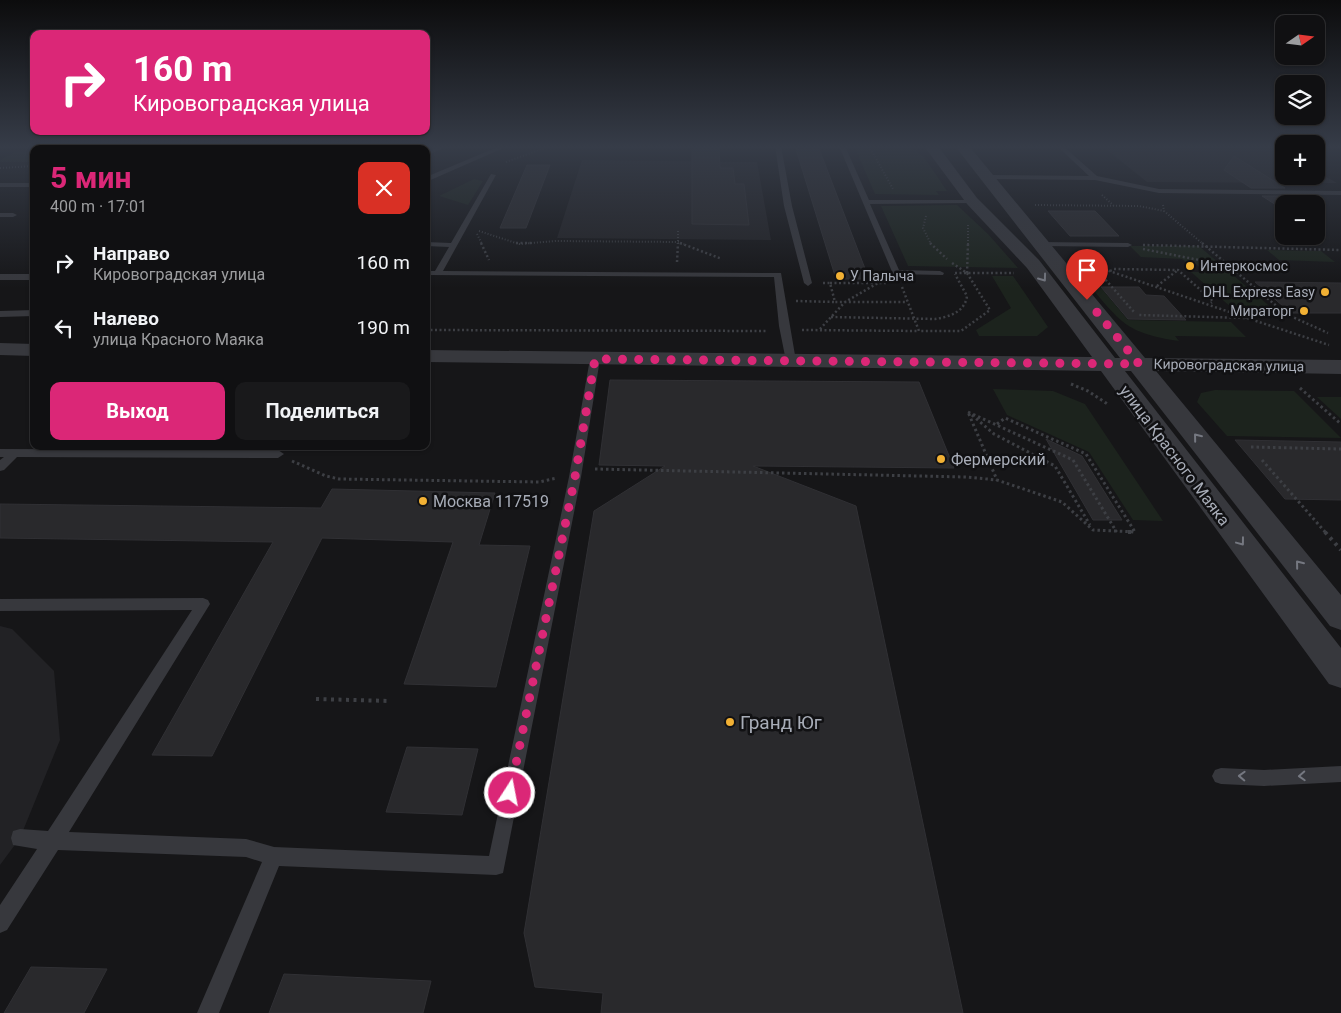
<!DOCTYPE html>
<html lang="ru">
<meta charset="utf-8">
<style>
:root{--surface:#101012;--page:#19191b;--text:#f1f3f6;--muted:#9c9d9f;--line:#303032;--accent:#db2777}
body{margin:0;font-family:Roboto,sans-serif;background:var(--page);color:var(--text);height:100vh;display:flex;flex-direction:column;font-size:19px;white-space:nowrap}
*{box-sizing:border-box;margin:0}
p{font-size:16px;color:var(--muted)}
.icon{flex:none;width:28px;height:28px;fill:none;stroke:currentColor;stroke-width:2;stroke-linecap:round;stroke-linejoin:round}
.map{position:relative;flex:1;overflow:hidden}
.sheet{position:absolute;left:30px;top:145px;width:400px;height:305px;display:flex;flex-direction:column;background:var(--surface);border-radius:10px;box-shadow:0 1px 4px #0004,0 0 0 1px var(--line)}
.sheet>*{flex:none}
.banner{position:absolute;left:30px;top:30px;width:400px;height:105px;border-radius:10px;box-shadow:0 1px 4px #0004,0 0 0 1px var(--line);background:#db2777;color:#fff;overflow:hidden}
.needle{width:32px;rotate:76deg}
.tools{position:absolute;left:1275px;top:15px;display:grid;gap:10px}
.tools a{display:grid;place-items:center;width:50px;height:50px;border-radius:10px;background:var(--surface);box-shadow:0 1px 4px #0004,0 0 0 1px var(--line);font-size:25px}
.pin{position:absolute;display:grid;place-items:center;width:42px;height:42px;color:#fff;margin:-51px -21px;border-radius:50% 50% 50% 0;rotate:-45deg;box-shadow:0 0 5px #0007}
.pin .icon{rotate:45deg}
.me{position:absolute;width:55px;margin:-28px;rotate:11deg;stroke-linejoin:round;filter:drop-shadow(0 0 4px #0008)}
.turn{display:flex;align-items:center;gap:18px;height:105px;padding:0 20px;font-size:22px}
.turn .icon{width:65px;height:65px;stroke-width:2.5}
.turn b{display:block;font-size:35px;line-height:42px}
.round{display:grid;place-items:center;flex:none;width:52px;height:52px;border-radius:10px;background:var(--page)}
.summary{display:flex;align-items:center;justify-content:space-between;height:85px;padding:0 20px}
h1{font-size:30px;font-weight:700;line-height:38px;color:var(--accent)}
.cta{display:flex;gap:10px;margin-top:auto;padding:10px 20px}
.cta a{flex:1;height:58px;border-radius:10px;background:var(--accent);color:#fff;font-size:20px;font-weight:700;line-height:58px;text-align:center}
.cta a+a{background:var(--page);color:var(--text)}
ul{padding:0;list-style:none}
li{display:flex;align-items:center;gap:15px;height:65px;padding:0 20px}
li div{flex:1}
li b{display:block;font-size:19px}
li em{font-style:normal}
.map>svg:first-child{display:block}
.built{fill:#222225}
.green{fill:#1c231d}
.building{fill:#29292c;stroke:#303034}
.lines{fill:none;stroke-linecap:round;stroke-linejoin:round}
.path-far3{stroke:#3d3f44;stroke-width:2;stroke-dasharray:1 2;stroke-linecap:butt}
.path-far2{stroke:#3d3f44;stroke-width:2.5;stroke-dasharray:2 2.5;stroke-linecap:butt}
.path-far1{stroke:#3d3f44;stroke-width:3;stroke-dasharray:2.5 3;stroke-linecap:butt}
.path{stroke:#3d3f44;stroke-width:4;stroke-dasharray:3 4.5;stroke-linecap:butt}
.service{fill:#37383d;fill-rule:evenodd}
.tertiary{fill:#37383d;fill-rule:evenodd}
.oneway{stroke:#757881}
.route{stroke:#db2777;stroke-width:9;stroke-dasharray:0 16.2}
.poi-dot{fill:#f2b134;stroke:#111113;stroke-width:2}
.labels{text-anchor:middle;stroke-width:5;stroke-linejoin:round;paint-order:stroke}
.far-poi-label{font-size:14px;fill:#a8adb8;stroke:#111113;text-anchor:start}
.far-street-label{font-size:14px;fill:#a8adb8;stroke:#111113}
.street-label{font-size:16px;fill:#a8adb8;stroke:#111113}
.poi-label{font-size:16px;fill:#a8adb8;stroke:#111113;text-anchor:start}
.near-poi-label{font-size:19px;fill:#a8adb8;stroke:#111113;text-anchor:start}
</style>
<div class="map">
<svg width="1341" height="1013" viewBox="0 0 1341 1013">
<rect width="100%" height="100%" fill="#161618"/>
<path class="built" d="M1102,146H1272L1284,153V176H1316V171L1337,183L1147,182Z
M582,160L757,162L771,240L557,238Z
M0,626L12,629L54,671L60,740L20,838L0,865Z"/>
<path class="green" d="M854,146H910L924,157L947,191H936L939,195L875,194Z
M15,152H34V162H0V160Z
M474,179L483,181L468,205L439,196Z
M957,205L988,234L1018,268L908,266L881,206Z
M1130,246H1199L1274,310L1233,309L1191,272H1204L1196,264H1188L1182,259L1141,257Z
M1267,250L1321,251L1335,262L1279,260Z
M992,276H1013L1048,327L1037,336H979L976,330L1011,308Z
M1087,283H1097L1128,320L1231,322L1246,337L1175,336L1179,341C1125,333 1121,322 1087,283Z
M993,389L1053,391L1085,404L1163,521L1133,520L1089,452L1007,415Z
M1215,390L1294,391L1341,438L1227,436L1197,402L1201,393Z
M1317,397H1341V419Z"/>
<path class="building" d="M795,146H818L869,279H836Z
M692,148H719L720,168H733L735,184H744L749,225L692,224Z
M1234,156L1285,188H1251L1224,170Z
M527,165H550L526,228H500Z
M1262,196H1297L1308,204H1284V210Z
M1048,211H1095L1119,236H1070Z
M1255,282L1341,283V313H1291Z
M1101,287H1139L1146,295L1164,296L1186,320L1128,319Z
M610,380L919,382L954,468L753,466L856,506L963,1013H601L603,993L535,987L524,933L594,511L665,466L599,465Z
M1046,439L1082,456L1122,520H1093Z
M1235,440L1341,442V500L1285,499Z
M332,489L495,493L479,545L530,546L496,687L404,684L453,542L322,538L212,756L152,755L273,542L0,538V504L321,508Z
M407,747L478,749L462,815L386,812Z
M31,967L107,969L84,1013H4Z
M284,974L431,981L423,1013H269Z"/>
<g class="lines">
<path class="path-far3" d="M21,146L79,149
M754,146L763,148
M869,146L893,189
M178,149L186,147
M340,149L377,146
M391,149L396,146
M506,162L550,146
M0,168L34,166
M1102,195L1114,206
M1035,205L1139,206L1164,211
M1163,205L1164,211L1203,244
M926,216L923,228L931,244
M479,231L519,244L556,241L678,242L684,244
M477,234L482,244
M678,244V229
M968,244V224"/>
<path class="path-far2" d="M481,243L489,260
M516,243H532
M680,243L722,259
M930,243L947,259
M1202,243L1286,314L1244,315
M1143,245L1341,250
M1143,249L1230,266H1251
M677,262L678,243
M1083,262L1247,318L1137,315
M1099,267L1096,269L1134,312
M1110,271L1114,269L1178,270L1213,301L1211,303
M955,273H1014
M967,273L968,243
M823,283H830L835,302H907
M830,283H887
M1157,286L1178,270
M902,287L919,331H961L990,310L967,273L952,263
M796,301L835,302
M1286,314L1328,333
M831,317L935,319C949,317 965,312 967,296L955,274
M1247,318L1329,345
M820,329L845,302L878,283
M426,330L768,331
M802,330L919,331"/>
<path class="path-far1" d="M1071,384L1088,391L1109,405
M1300,388L1341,424
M968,412L1073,460L1116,531L1093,530L1062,502L997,480Z
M972,415L994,434L1055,466L1090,525
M997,424L1005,418L1086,454L1135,532L1116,531
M1251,447L1341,449
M1262,460L1326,533
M292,461L326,476L339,479L539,482L557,478
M595,469L966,477L997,480"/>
<path class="path" d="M1128,532H1135
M1325,532L1341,550
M316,699L390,701"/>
<path class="service" d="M440,146H448L426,156V152Z
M500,146H508L426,182V177Z
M775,146H781L792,206L812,283L808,286L804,283L784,206Z
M839,146H845L869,200H974L976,201L972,203L870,204L899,270L940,271L944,273L943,275L893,274Z
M1057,146H1063L1097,176L1159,189L1341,191V195L1159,193L1095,180L988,179L985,177L988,175L1089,176Z
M491,174L496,175L443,271L781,273L796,361L791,364L786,361L779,326L774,277L426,275V271H435L449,247L426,246V242L451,243Z
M0,183H34V187H0Z
M0,213H13L17,215L13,217H0Z
M1039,242L1128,243L1132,245L1128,247L1042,246L1038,244Z
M0,274H34V280H0Z
M34,310V316L0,317V311Z
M595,356L600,359L581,477L503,873L496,875L279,866L219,1013H197L262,862L246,857L58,850L7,930L0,933V905L37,849L13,845L11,838L13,831L20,829L48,831L192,610L0,611V599L203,598L208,600L210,604L69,832L246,839L274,847L489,856L569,477L590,359Z
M0,449L278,450L284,454L278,458L17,457L4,470L0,471V460L4,457H0Z
M1341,766V782L1264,786L1221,784L1215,782L1212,776L1215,770L1221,768L1264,770Z"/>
<path class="tertiary" d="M924,146H938L977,198L1039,260L1115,358H1120L955,146H969L1145,358L1341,360V374L1156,371L1341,595V630L1330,626L1131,371H1125L1341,648V688L1329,684L1101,371L426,362V350L1092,357L1027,268L967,204Z
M0,343L34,344V356L0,355Z"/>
</g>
<defs><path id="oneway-chevron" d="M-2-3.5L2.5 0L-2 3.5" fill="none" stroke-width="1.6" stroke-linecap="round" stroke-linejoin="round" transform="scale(1.25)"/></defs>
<g class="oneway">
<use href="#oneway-chevron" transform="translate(1043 278) rotate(54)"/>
<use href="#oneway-chevron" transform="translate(1197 437) rotate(-129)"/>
<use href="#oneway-chevron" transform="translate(1241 542) rotate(53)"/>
<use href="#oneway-chevron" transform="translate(1299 564) rotate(-129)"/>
<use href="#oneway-chevron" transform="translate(1242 776) rotate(-178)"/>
<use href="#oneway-chevron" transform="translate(1302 776) rotate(177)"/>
</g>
<linearGradient id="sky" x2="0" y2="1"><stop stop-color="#0c0c0d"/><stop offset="0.51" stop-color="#363c48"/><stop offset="1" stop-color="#363c48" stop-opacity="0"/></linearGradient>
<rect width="1341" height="288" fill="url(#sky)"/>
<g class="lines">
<path class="route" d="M510,793L575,477L595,359L1139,364L1087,300"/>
</g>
<g class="poi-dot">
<circle cx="1190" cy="266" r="5"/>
<circle cx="840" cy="276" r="5"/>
<circle cx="1325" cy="292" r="5"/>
<circle cx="1304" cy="311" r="5"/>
<circle cx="941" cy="459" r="5"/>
<circle cx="423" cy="501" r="5"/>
<circle cx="730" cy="722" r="5"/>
</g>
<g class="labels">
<g class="far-poi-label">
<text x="1200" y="271">Интеркосмос</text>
<text x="850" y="281">У Палыча</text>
<text x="1315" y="297" text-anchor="end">DHL Express Easy</text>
<text x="1294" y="316" text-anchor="end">Мираторг</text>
</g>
<g class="far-street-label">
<text transform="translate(1229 365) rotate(1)" y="5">Кировоградская улица</text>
</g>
<g class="street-label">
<text transform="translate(1175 455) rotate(53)" y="6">улица Красного Маяка</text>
</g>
<g class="poi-label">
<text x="951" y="465">Фермерский</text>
<text x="433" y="507">Москва 117519</text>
</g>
<g class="near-poi-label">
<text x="740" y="729">Гранд Юг</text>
</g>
</g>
</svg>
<div class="tools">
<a><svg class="needle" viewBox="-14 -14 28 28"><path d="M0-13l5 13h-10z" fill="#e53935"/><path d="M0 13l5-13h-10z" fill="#9c9d9f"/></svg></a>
<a><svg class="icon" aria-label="layers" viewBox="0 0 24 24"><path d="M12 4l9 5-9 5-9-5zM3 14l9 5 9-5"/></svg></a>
<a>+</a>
<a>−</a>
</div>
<div class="pin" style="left:1087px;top:300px;background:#d93025"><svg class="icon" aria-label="arrive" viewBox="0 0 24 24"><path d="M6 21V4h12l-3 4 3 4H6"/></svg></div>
<svg class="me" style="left:510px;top:793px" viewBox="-20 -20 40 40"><circle r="17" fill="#db2777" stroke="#fff" stroke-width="3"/><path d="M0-11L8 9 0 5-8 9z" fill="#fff"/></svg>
<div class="banner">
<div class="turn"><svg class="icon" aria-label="right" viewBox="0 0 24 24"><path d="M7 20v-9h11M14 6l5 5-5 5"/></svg><div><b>160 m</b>Кировоградская улица</div></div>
</div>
<section class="sheet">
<div class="summary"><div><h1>5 мин</h1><p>400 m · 17:01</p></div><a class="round" style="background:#d93025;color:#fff"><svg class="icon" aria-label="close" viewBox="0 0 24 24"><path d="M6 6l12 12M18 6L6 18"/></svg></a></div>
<ul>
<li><svg class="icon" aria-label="right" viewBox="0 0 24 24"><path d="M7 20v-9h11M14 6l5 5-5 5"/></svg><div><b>Направо</b><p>Кировоградская улица</p></div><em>160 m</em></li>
<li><svg class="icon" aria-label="left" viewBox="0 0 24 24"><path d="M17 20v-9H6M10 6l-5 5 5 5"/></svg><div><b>Налево</b><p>улица Красного Маяка</p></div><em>190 m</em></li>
</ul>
<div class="cta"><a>Выход</a><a>Поделиться</a></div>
</section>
</div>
